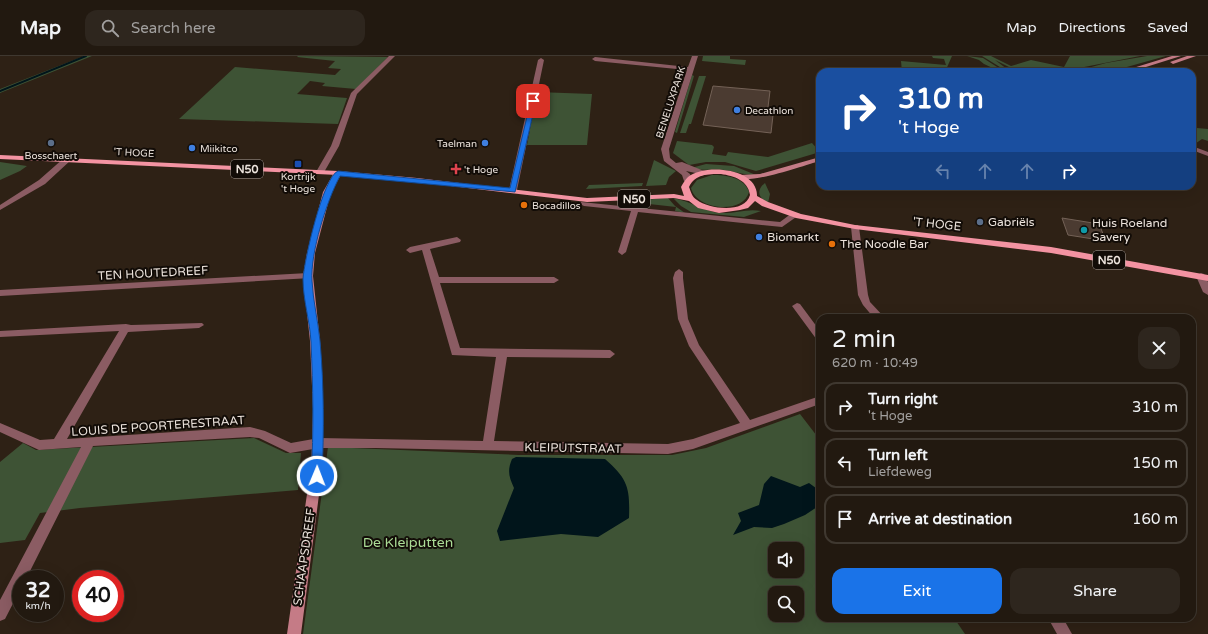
<!DOCTYPE html>
<meta charset="utf-8">
<style>
:root{--surface:#221910;--page:#2e261e;--text:#f1f3f6;--muted:#a2a09f;--line:#3f3830;--accent:#1a73e8}
body{margin:0;font-family:"Varela Round",sans-serif;background:var(--page);color:var(--text);height:100vh;display:flex;flex-direction:column;font-size:15px;white-space:nowrap}
*{box-sizing:border-box;margin:0}
p{font-size:13px;color:var(--muted)}
.icon{flex:none;width:22px;height:22px;fill:none;stroke:currentColor;stroke-width:2;stroke-linecap:round;stroke-linejoin:round}
.map{position:relative;flex:1;overflow:hidden}
.sheet{position:absolute;left:816px;top:258px;width:380px;height:308px;display:flex;flex-direction:column;background:var(--surface);border-radius:12px;box-shadow:0 4px 16px #0002,0 0 0 1px var(--line)}
.sheet>*{flex:none}
.banner{position:absolute;left:816px;top:12px;width:380px;height:122px;border-radius:12px;box-shadow:0 4px 16px #0002,0 0 0 1px var(--line);background:#1a4fa0;color:#fff;overflow:hidden}
.tools{position:absolute;left:768px;top:486px;display:grid;gap:8px}
.tools a{display:grid;place-items:center;width:36px;height:36px;border-radius:8px;background:var(--surface);box-shadow:0 4px 16px #0002,0 0 0 1px var(--line);font-size:20px}
.speed{position:absolute;left:12px;top:514px;display:flex;gap:8px;font-size:20px;font-weight:700;text-align:center}
.speed>*{display:grid;place-content:center;width:52px;height:52px;border-radius:50%;background:var(--surface);box-shadow:0 4px 16px #0002,0 0 0 1px var(--line);line-height:1}
.speed small{font-size:10px;font-weight:400}
.speed .limit{border:6px solid #d22;background:#fff;color:#111}
.pin{position:absolute;display:grid;place-items:center;width:34px;height:34px;color:#fff;margin:-17px;border-radius:8px;box-shadow:0 2px 6px #0006}
.me{position:absolute;width:44px;margin:-22px;rotate:1deg;stroke-linejoin:round;filter:drop-shadow(0 0 3px #0008)}
.turn{display:flex;align-items:center;gap:14px;height:84px;padding:0 16px;font-size:18px}
.turn .icon{width:52px;height:52px;stroke-width:2.5}
.turn b{display:block;font-size:28px;line-height:34px}
.lanes{display:flex;align-items:center;height:38px;padding:0 16px;background:#0003;justify-content:center;gap:20px;direction:ltr}
.lanes .off{opacity:.35}
.round{display:grid;place-items:center;flex:none;width:42px;height:42px;border-radius:12px;background:var(--page)}
.overview{display:flex;align-items:center;justify-content:space-between;height:68px;padding:0 16px}
h1{font-size:24px;font-weight:600;line-height:30px}
.action{display:flex;gap:8px;margin-top:auto;padding:8px 16px}
.action a{flex:1;height:46px;border-radius:12px;background:var(--accent);color:#fff;font-size:16px;font-weight:600;line-height:46px;text-align:center}
.action a+a{background:var(--page);color:var(--text)}
ul{padding:0;list-style:none}
li{display:flex;align-items:center;gap:12px;height:50px;margin:0 8px 6px;padding:0 8px;border:2px solid var(--line);border-radius:12px}
li div{flex:1}
li b{display:block;font-size:15px}
li em{font-style:normal}
header{display:flex;align-items:center;gap:24px;box-sizing:border-box;height:56px;padding:0 20px;background:var(--surface);border-bottom:1px solid var(--line)}
header strong{font-size:19px}
nav{display:flex;gap:22px;margin-inline-start:auto;font-size:14px}
.search{width:280px;height:36px;background:var(--page);display:flex;align-items:center;gap:10px;box-sizing:border-box;padding:0 14px;border-radius:12px;color:var(--muted);font-size:15px}
.map>svg:first-child{display:block}
.green{fill:#3e5335;fill-rule:evenodd}
.water{fill:#01151b}
.lines{fill:none;stroke-linecap:round;stroke-linejoin:round}
.stream{stroke:#01151b;stroke-width:2}
.building{fill:#4b3b31;stroke:#746257}
.street{fill:#8b5c63;fill-rule:evenodd}
.secondary{fill:#c57b86;fill-rule:evenodd}
.primary{fill:#f393a2;fill-rule:evenodd}
.route{fill:#1a73e8;stroke:#114b97}
.shop-dot{fill:#3f7fe0;stroke:#120c07;stroke-width:1.5}
.service-dot{fill:#5c6f8a;stroke:#120c07;stroke-width:1.5}
.transit-dot{fill:#1a4fb4;stroke:#120c07;stroke-width:1.5}
.health-dot{fill:#e0444e;stroke:#120c07;stroke-width:1.5}
.food-dot{fill:#e8710a;stroke:#120c07;stroke-width:1.5}
.culture-dot{fill:#0f9aa8;stroke:#120c07;stroke-width:1.5}
.labels{text-anchor:middle;stroke-width:4;stroke-linejoin:round;paint-order:stroke}
.far-street-label{font-size:10px;fill:#ece3dc;stroke:#120c07}
.far-poi-label{font-size:10px;fill:#ece3dc;stroke:#120c07;text-anchor:start}
.shield{fill:#120c07;stroke:#aba29c;stroke-width:1}
.shield-label{font-size:11px;font-weight:bold;fill:#ece3dc}
.poi-label{font-size:12px;fill:#ece3dc;stroke:#120c07;text-anchor:start}
.street-label{font-size:12px;fill:#ece3dc;stroke:#120c07}
.near-park-label{font-size:14px;fill:#abdc96;stroke:#120c07}
</style>
<header>
<strong>Map</strong>
<div class="search"><svg class="icon" aria-label="search" viewBox="0 0 24 24"><circle cx="10" cy="10" r="6"/><path d="M15 15l6 6"/></svg>Search here</div>
<nav><a>Map</a><a>Directions</a><a>Saved</a></nav>
</header>
<div class="map">
<svg width="1208" height="578" viewBox="0 0 1208 578">
<rect width="100%" height="100%" fill="#2e2115"/>
<path class="green" d="M84,0H92L0,37V33Z
M298,0L388,1L356,33L322,30L325,27L310,25L297,38L347,42L338,68L179,63L235,11L335,19L341,13L328,12L335,5L297,1Z
M703,0H730V3L746,4L745,9L702,5Z
M932,0H952L945,16H902L901,5L946,9L944,3L933,2Z
M967,0L983,2L1005,16H994L997,14L984,8L979,4Z
M982,0H991L1011,10L1031,4L1064,11L1070,0H1140L1059,16L1066,14L1052,16H1012L1011,12L995,4L1011,16H1008Z
M1147,0H1166L1109,16H1073L1106,7Z
M692,19L694,20L677,77L675,76Z
M699,20H706L691,68H689L686,77H680Z
M537,36L592,38L587,89H527Z
M1192,67L1197,72L1208,73V85L1202,83L1192,90Z
M677,85L712,89L714,91L712,98L726,100L728,96L768,101L812,87L820,96L756,115L725,106H706L689,109L673,97Z
M654,104L676,115L669,121L666,129L646,130Z
M0,106L27,110L20,115L0,124Z
M706,108L734,110L756,119C745,119 736,116 725,114C714,113 703,115 691,112Z
M712,119C726,119 744,121 749,136C743,159 696,154 691,132L697,124Z
M643,127L642,130L586,133L589,129Z
M765,127L770,138L768,147C758,142 756,134 765,127Z
M668,142L675,150L685,157L675,155L676,151L640,147L638,151L640,144Z
M673,142C690,145 703,155 720,157C735,158 747,152 761,155L744,161L691,156L681,150Z
M800,358L820,384V562H954L965,578H303L328,391L519,399H672L706,392ZM775,493H797V515H775ZM775,537H797V559H775Z
M254,382L286,397H301L298,434L80,452L40,457L25,484L0,487V406L23,387L36,394Z"/>
<path class="water" d="M516,401L605,403C628,423 630,432 629,462L598,481L561,478L500,485L497,475L514,432C509,421 507,415 512,403Z
M771,420L800,431L809,427L820,435V449L805,459L784,468L772,472L754,471L733,479L741,465L738,457L759,449L764,428Z"/>
<g class="lines">
<path class="stream" d="M0,35L86,0"/>
</g>
<path class="building" d="M713,30L770,35L767,59H773L771,77L703,69Z
M1062,162L1099,168L1106,185L1068,179Z"/>
<g class="lines">
<path class="street" d="M389,0H395L357,38L339,90L323,118H317L316,116L331,90L351,37Z
M692,0H698L669,93L670,102L676,107L682,106L709,117L705,119L686,115L690,118L692,125L688,127L684,125L682,119L664,105L661,93L687,14L595,5L592,3L595,1L688,11Z
M541,2L544,4L517,134L513,136L509,134L538,4Z
M1192,90L1208,96V100L1192,94Z
M64,102H67L71,104L45,128L0,154V149L39,124Z
M581,146L780,166L792,157H798L799,159L782,171L638,156L626,196L622,199L618,196L631,155L584,150L580,148Z
M852,169H858L859,171L868,239L870,246L885,262H874L863,249L858,239L851,171Z
M457,181L461,184L460,186L430,193L439,221H554L559,224L554,227H440L460,292L610,294L615,298L610,302L507,301L494,385L668,388L693,383L740,367L689,290L678,263L673,222L675,216L679,213L683,216V222L688,263L699,289L750,364L820,340V348L693,393L668,398L375,392H319L290,397L259,382L250,381L93,390L26,523H21V532L5,563L0,565V544L81,391L39,394L0,376V367L40,384L54,383L119,275L0,281V275L126,268L131,269L202,267L204,269L199,272L128,276L67,383L250,371L265,375L291,387L319,382L483,385L496,301L452,299L422,194L410,197L406,194L410,191Z
M308,217L311,218L313,220L311,222L0,240V234Z
M1201,217L1204,218L1208,226V239L1203,236L1196,220Z
M797,247L800,248L820,275V286L817,284L792,250Z
M1048,562H1063L1072,578H1057Z"/>
<path class="secondary" d="M1172,0H1181L1130,16H1120Z
M1187,0H1196L1173,8L1170,6Z
M820,101V105C805,109 747,130 736,121L740,119L760,118Z
M335,115H338L342,117L331,136L315,197L313,220L320,285L323,353V420L320,431L301,578H287L308,431L311,420L313,353L310,285L303,220L307,197L323,136Z"/>
<path class="primary" d="M0,99L338,115L417,122L587,142L674,138L684,140L681,131C683,127 685,124 688,121C705,107 758,112 757,140L768,146L801,158L855,169L1051,191L1208,219V225L1051,197L855,173L796,162L762,150L755,145L748,152L740,154L719,157L698,152L689,145L674,142L587,146L417,126L338,119L0,103ZM721,118C734,120 748,124 750,139C745,158 709,153 697,144C692,141 691,136 689,131C695,118 708,118 721,118Z"/>
</g>
<path class="route" d="M531,44L536,45L515,136L340,120C327,144 310,197 312,225C313,245 318,265 320,285C324,330 324,375 322,420L321,423H313L311,420C314,375 313,331 311,286C310,265 303,244 303,223C304,205 323,121 338,115L510,132Z"/>
<g class="shop-dot">
<circle cx="737" cy="54" r="4"/>
<circle cx="485" cy="87" r="4"/>
<circle cx="192" cy="92" r="4"/>
<circle cx="759" cy="181" r="4"/>
</g>
<g class="service-dot">
<circle cx="51" cy="87" r="4"/>
<circle cx="980" cy="166" r="4"/>
</g>
<rect class="transit-dot" x="294" y="104" width="8" height="8" rx="2"/>
<path class="health-dot" d="M454 107h4v4h4v4h-4v4h-4v-4h-4v-4h4z"/>
<g class="food-dot">
<circle cx="524" cy="149" r="4"/>
<circle cx="832" cy="188" r="4"/>
</g>
<circle class="culture-dot" cx="1084" cy="174" r="4"/>
<g class="labels">
<g class="far-street-label">
<text transform="translate(670 46) rotate(-72)" y="4">BENELUXPARK</text>
<text transform="translate(134 96) rotate(3)" y="4">'T HOGE</text>
</g>
<g class="far-poi-label">
<text x="745" y="58">Decathlon</text>
<text x="477" y="91" text-anchor="end">Taelman</text>
<text x="200" y="96">Miikitco</text>
<text x="51" y="103" text-anchor="middle">Bosschaert</text>
<text x="464" y="117">'t Hoge</text>
<text x="298" y="124" text-anchor="middle">Kortrijk<tspan x="298" dy="12">'t Hoge</tspan></text>
<text x="532" y="153">Bocadillos</text>
</g>
<g class="shield">
<rect x="231" y="104" width="32" height="18" rx="3"/>
<rect x="618" y="134" width="32" height="18" rx="3"/>
<rect x="1093" y="195" width="32" height="18" rx="3"/>
</g>
<g class="shield-label">
<text x="247" y="117">N50</text>
<text x="634" y="147">N50</text>
<text x="1109" y="208">N50</text>
</g>
<g class="poi-label">
<text x="988" y="170">Gabriëls</text>
<text x="1092" y="171">Huis Roeland<tspan x="1092" dy="14">Savery</tspan></text>
<text x="767" y="185">Biomarkt</text>
<text x="840" y="192">The Noodle Bar</text>
</g>
<g class="street-label">
<text transform="translate(937 168) rotate(6)" y="4">'T HOGE</text>
<text transform="translate(153 217) rotate(-3)" y="4">TEN HOUTEDREEF</text>
<text transform="translate(158 370) rotate(-4)" y="4">LOUIS DE POORTERESTRAAT</text>
<text transform="translate(573 392) rotate(1)" y="4">KLEIPUTSTRAAT</text>
<text transform="translate(304 501) rotate(-82)" y="4">SCHAAPSDREEF</text>
</g>
<g class="near-park-label">
<text x="408" y="491">De Kleiputten</text>
</g>
</g>
</svg>
<div class="tools">
<a><svg class="icon" aria-label="sound" viewBox="0 0 24 24"><path d="M4 9h4l5-4v14l-5-4H4zM17 9q2 3 0 6"/></svg></a>
<a><svg class="icon" aria-label="search" viewBox="0 0 24 24"><circle cx="10" cy="10" r="6"/><path d="M15 15l6 6"/></svg></a>
</div>
<div class="speed"><div>32<small>km/h</small></div><div class="limit">40</div></div>
<div class="pin" style="left:533px;top:45px;background:#d93025"><svg class="icon" aria-label="arrive" viewBox="0 0 24 24"><path d="M6 21V4h12l-3 4 3 4H6"/></svg></div>
<svg class="me" style="left:317px;top:420px" viewBox="-20 -20 40 40"><circle r="17" fill="#1a73e8" stroke="#fff" stroke-width="3"/><path d="M0-11L8 9 0 5-8 9z" fill="#fff"/></svg>
<div class="banner">
<div class="turn"><svg class="icon" aria-label="right" viewBox="0 0 24 24"><path d="M7 20v-9h11M14 6l5 5-5 5"/></svg><div><b>310 m</b>'t Hoge</div></div>
<div class="lanes"><svg class="icon off" aria-label="left" viewBox="0 0 24 24"><path d="M17 20v-9H6M10 6l-5 5 5 5"/></svg><svg class="icon off" aria-label="ahead" viewBox="0 0 24 24"><path d="M12 20V5M6 11l6-6 6 6"/></svg><svg class="icon off" aria-label="ahead" viewBox="0 0 24 24"><path d="M12 20V5M6 11l6-6 6 6"/></svg><svg class="icon" aria-label="right" viewBox="0 0 24 24"><path d="M7 20v-9h11M14 6l5 5-5 5"/></svg></div>
</div>
<section class="sheet">
<div class="overview"><div><h1>2 min</h1><p>620 m · 10:49</p></div><a class="round"><svg class="icon" aria-label="close" viewBox="0 0 24 24"><path d="M6 6l12 12M18 6L6 18"/></svg></a></div>
<ul>
<li><svg class="icon" aria-label="right" viewBox="0 0 24 24"><path d="M7 20v-9h11M14 6l5 5-5 5"/></svg><div><b>Turn right</b><p>'t Hoge</p></div><em>310 m</em></li>
<li><svg class="icon" aria-label="left" viewBox="0 0 24 24"><path d="M17 20v-9H6M10 6l-5 5 5 5"/></svg><div><b>Turn left</b><p>Liefdeweg</p></div><em>150 m</em></li>
<li><svg class="icon" aria-label="arrive" viewBox="0 0 24 24"><path d="M6 21V4h12l-3 4 3 4H6"/></svg><div><b>Arrive at destination</b></div><em>160 m</em></li>
</ul>
<div class="action"><a>Exit</a><a>Share</a></div>
</section>
</div>
